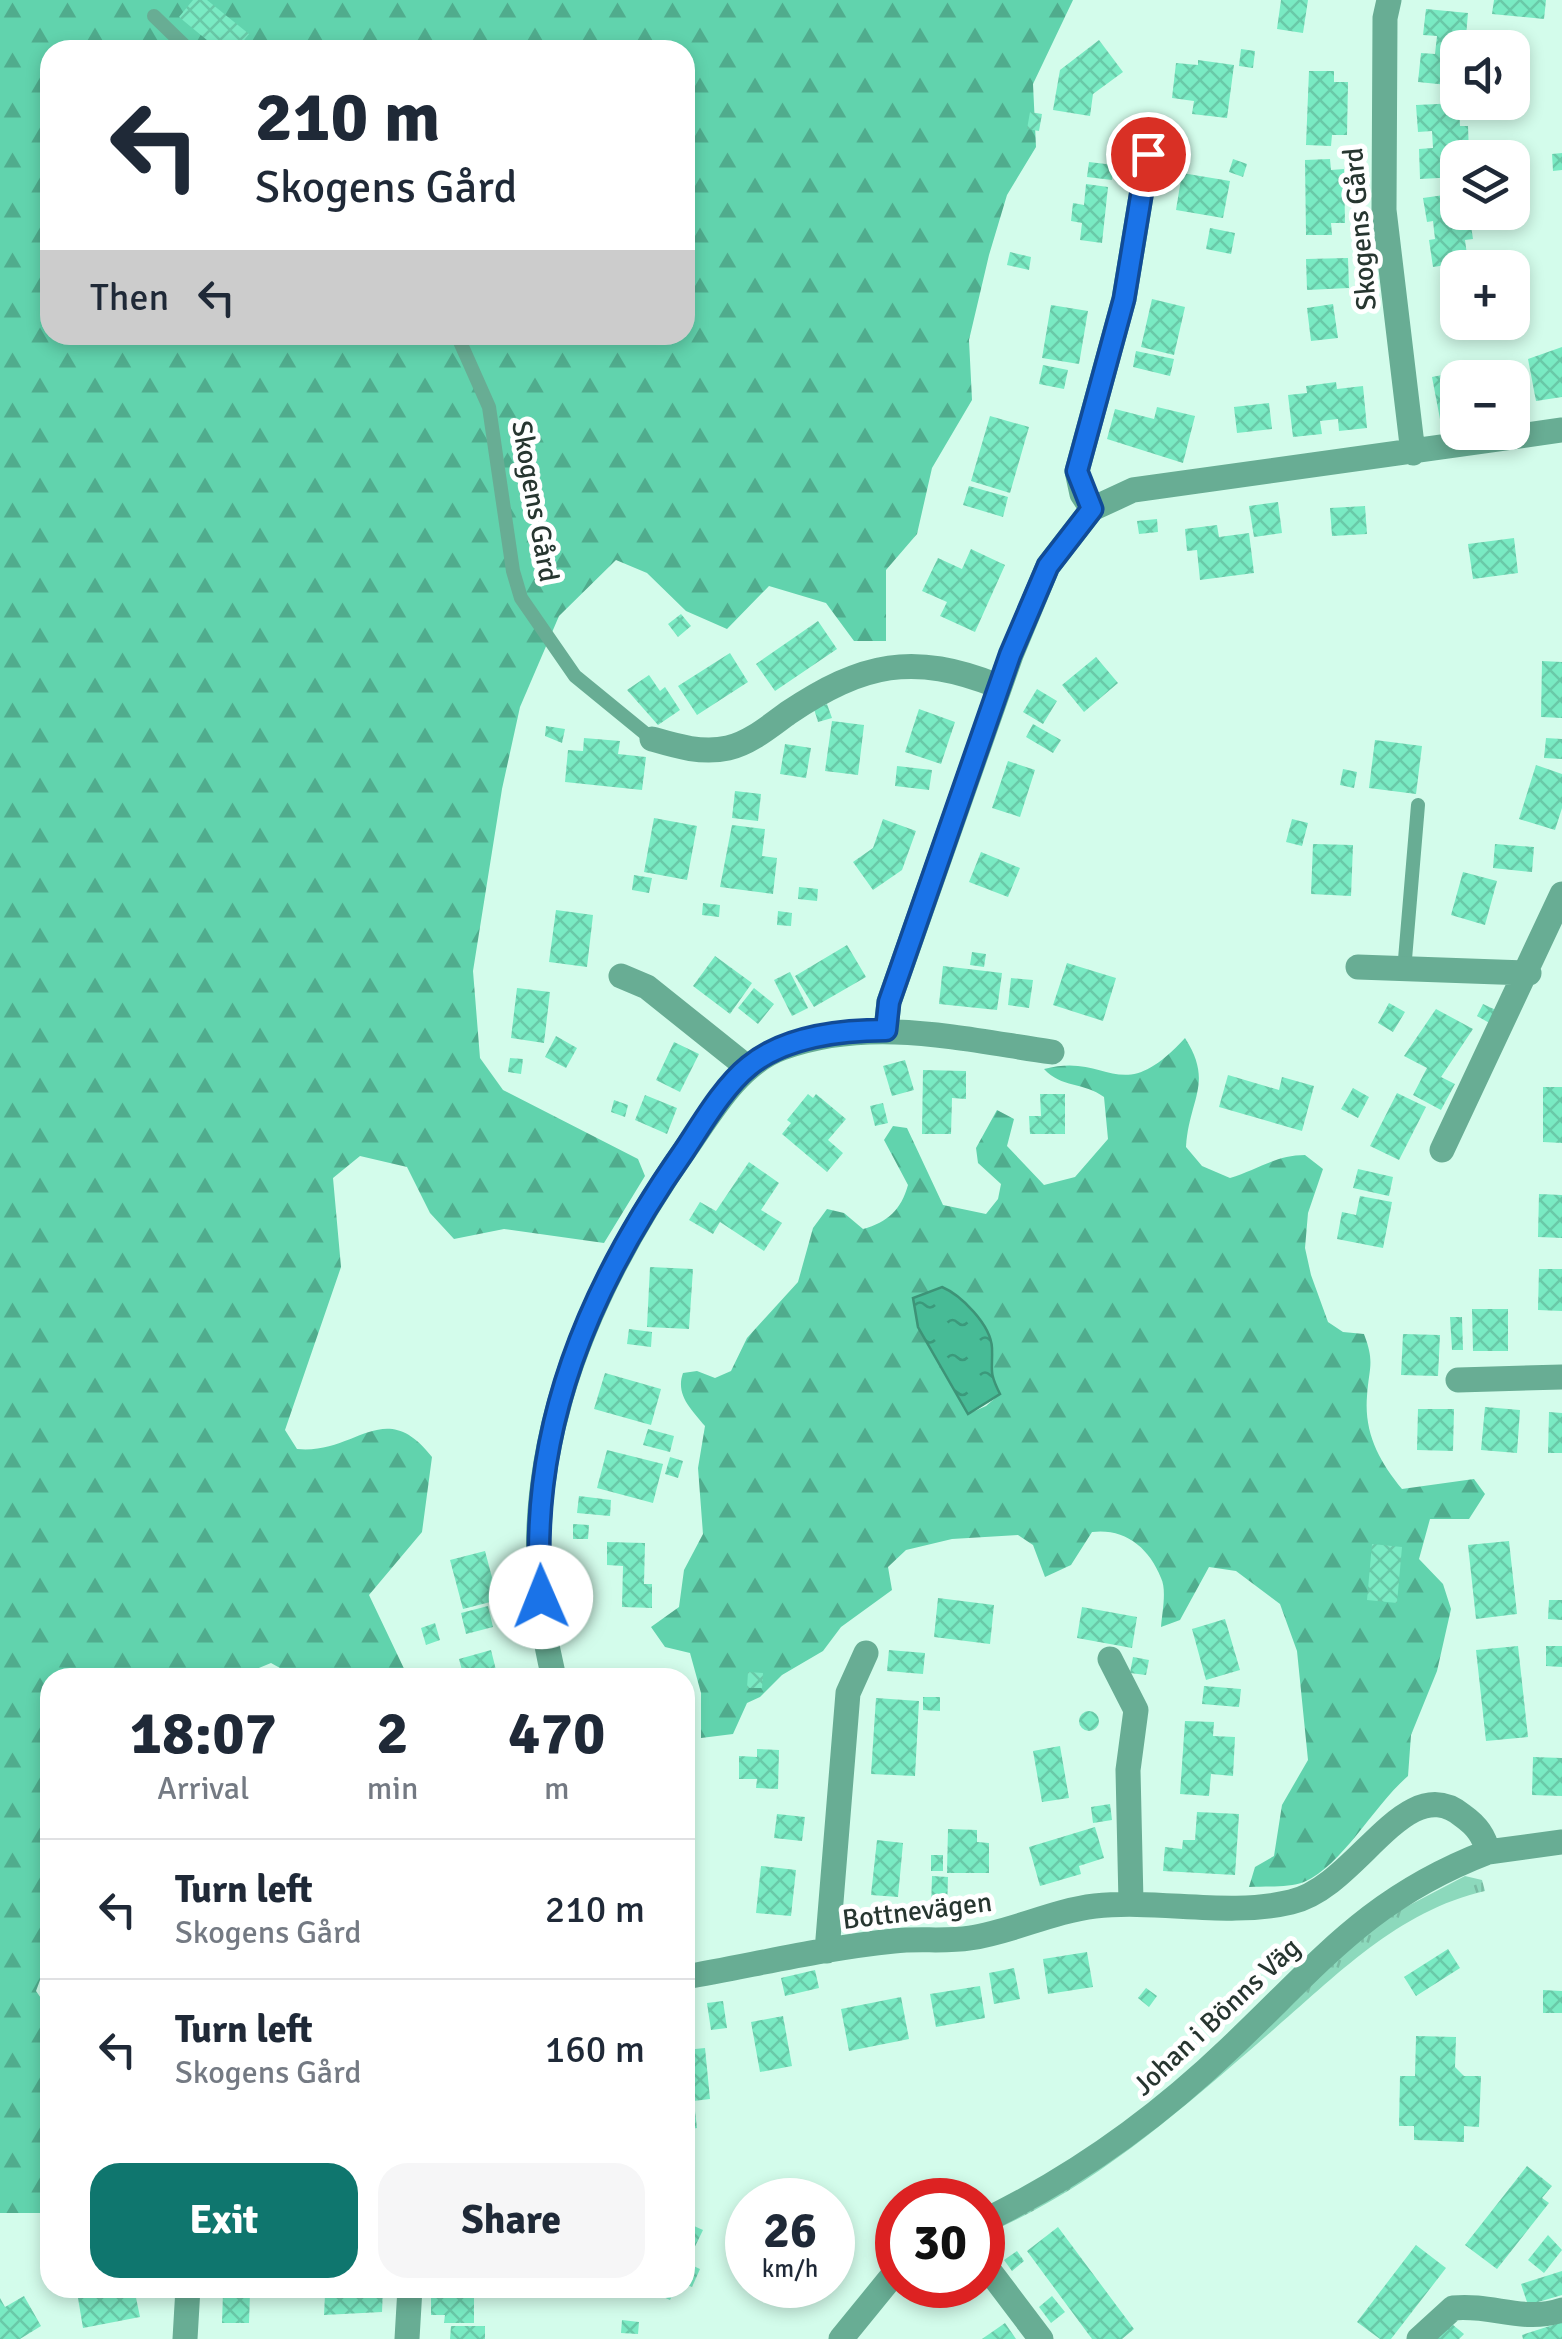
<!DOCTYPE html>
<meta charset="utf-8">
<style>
:root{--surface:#fff;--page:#f6f6f7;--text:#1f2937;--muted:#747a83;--line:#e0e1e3;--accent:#0f766e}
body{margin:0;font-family:Signika,sans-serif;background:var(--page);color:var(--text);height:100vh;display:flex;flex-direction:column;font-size:38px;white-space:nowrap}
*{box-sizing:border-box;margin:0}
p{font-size:32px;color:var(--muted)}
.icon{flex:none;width:55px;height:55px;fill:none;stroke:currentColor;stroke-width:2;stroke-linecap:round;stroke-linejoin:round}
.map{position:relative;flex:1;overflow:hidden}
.drawer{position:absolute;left:40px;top:1668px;width:655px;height:630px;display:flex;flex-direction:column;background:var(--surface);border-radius:30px;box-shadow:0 5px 15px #0003}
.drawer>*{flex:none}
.top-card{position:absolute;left:40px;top:40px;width:655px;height:305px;border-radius:30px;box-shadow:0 5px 15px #0003;background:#fff;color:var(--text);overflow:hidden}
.tools{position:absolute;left:1440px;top:30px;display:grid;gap:20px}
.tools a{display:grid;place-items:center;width:90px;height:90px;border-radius:20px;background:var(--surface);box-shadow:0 5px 15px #0003;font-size:50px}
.speed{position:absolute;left:725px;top:2178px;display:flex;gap:20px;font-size:50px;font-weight:700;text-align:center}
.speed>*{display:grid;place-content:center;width:130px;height:130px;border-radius:50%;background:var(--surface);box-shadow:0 5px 15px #0003;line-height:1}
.speed small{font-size:25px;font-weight:400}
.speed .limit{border:15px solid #d22;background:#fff;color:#111}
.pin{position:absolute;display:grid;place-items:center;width:85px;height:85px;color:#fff;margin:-42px;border:5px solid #fff;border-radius:50%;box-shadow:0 2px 10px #0007}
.me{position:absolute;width:110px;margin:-55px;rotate:359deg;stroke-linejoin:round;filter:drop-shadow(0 0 8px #0008)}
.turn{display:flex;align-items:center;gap:35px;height:210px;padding:0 50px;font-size:45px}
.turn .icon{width:130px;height:130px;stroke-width:2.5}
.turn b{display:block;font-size:70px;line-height:85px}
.then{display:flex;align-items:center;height:95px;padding:0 50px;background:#0003;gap:20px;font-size:38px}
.eta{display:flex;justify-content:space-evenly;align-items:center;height:170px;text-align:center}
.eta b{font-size:60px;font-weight:700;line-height:70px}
.cta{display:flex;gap:20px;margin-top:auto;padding:20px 50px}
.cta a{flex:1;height:115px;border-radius:30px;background:var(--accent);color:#fff;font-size:40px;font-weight:700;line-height:115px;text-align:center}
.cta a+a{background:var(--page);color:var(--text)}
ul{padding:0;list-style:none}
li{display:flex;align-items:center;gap:30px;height:140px;padding:0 50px;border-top:2px solid var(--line)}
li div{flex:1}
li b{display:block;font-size:38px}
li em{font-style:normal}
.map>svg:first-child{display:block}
.grass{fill:url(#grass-tufts)}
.forest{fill:url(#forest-firs);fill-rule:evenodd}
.water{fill:url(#water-ripples);stroke:#3d9377;stroke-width:2.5}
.building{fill:url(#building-cross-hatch)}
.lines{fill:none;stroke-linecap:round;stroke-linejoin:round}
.lane{stroke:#68ad94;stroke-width:14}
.street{stroke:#68ad94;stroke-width:25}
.route-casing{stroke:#114b97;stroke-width:25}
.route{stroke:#1a73e8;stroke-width:18}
.labels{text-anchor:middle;stroke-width:10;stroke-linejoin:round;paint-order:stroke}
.street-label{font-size:28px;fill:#273630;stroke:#fff}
</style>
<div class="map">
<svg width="1562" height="2339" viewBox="0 0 1562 2339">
<defs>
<pattern id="grass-tufts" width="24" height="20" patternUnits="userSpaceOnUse" patternTransform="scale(2.5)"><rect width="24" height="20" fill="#8cd9bc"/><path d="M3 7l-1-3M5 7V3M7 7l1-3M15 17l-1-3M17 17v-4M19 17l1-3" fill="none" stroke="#79bba2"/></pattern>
<pattern id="forest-firs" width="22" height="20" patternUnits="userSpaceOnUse" patternTransform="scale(2.5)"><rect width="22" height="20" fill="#61d3ad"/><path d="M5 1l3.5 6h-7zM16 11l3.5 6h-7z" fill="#50ac8d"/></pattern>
<pattern id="water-ripples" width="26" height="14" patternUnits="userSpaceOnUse" patternTransform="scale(2.5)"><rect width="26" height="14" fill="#47bb96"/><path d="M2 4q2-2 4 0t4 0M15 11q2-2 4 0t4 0" fill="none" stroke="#3b997b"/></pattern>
<pattern id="building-cross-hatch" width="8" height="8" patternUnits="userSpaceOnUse" patternTransform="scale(2.5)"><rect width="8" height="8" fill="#79eac3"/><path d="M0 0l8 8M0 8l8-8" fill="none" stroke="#69c9a8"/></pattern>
</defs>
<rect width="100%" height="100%" fill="#d3fceb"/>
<path class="grass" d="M1465,1876L1482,1880L1485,1891C1396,1911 1332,1980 1265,2037C1181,2110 1095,2186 992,2231L1381,1920Z"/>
<path class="forest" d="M0,0H1073L1033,84L1036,147L1007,195L989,255L969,340L972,400L932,468L917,534L886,570V641H854L826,603L769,586L727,629L686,611L647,573L616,560L559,616L520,707L502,789L473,971L480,1058L503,1090L638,1159L645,1176L604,1243L504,1229L454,1239L430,1213L407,1167L360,1156L333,1178L341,1267L285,1430L297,1449C356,1455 384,1395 432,1457L422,1532L369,1595L408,1677H296L271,1663L237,1677L50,1678V1953L36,1991L50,2011V2213H0ZM50,50H685V335H50Z
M1185,1038C1214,1083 1189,1099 1186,1147L1202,1166L1230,1178C1257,1170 1276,1155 1305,1155L1323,1169L1308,1213L1305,1248L1311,1275L1328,1322L1343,1332L1364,1334C1375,1363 1369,1367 1367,1396C1364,1433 1379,1461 1402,1489L1474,1479L1485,1494L1469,1519H1430L1419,1559L1443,1584L1451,1609L1437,1671L1411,1735L1408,1776C1374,1805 1343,1865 1304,1882C1289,1888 1265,1886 1249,1887L1255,1867L1274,1856L1282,1805L1308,1760L1297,1651L1280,1604L1236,1571L1209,1567L1180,1620L1161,1627C1162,1613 1167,1590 1161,1578C1149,1547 1124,1528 1092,1532L1071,1565L1045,1577L1033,1545L1018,1535L952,1539L906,1550L888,1567L892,1590L841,1627L823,1651L782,1675L760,1697L747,1703L733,1734L701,1738V1693L690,1653L665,1647L651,1627L679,1607L684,1570L703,1534L698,1468L705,1426C692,1410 675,1395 683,1373L697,1371L715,1378L731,1371L747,1338L798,1282L813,1228L827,1209L844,1213L863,1229C888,1222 901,1210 908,1185L884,1140L893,1126L907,1128L943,1205L986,1214L998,1199L1001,1184L978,1163L976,1148L997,1110L1014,1119L1007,1146L1044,1185L1075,1177L1108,1139L1104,1097C1084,1082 1061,1088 1044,1069C1110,1051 1119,1110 1185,1038ZM992,1346L988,1369L1000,1394L986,1406L968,1414Z"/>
<path class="water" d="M942,1287C961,1295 991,1325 992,1348C993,1371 988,1370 1000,1394L968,1414L918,1327L913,1298Z"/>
<path class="building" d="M193,0H207L249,34L236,50H219L179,17Z
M1281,0H1308L1303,33L1277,29Z
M1494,0H1546L1544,19L1492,14Z
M1426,9L1468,13L1466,36L1473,37L1472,48H1458V86L1418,82L1421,53L1435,54L1437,36L1423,35Z
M1099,40L1123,72L1093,94L1090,116L1053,110L1060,70Z
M1241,49L1255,51L1253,68L1239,66Z
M1198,60L1234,65L1227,118L1192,114L1194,101L1172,98L1176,63L1198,65Z
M1309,71H1334V82H1348L1347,135H1332L1331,146L1306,145Z
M1459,103L1460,126H1468L1469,154L1458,158V177L1420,179L1419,149L1433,148L1432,131L1418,132L1416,105Z
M1030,112L1042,114L1039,131L1027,129Z
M1562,153V170L1553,171L1552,154Z
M1233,159L1247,164L1243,177L1229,172Z
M1330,159L1331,170L1344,169L1345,223H1331L1332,235H1306L1305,160Z
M1089,162L1114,165L1112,180L1087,177Z
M1182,173L1230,181L1223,218L1176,210Z
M1086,184L1108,187L1102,243L1080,240L1082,223L1071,221L1073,203L1084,205Z
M1458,193V212H1469L1473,239L1465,240L1468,262L1433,267L1429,240L1435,239L1433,221L1427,222L1423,198Z
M1210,228L1235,233L1231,254L1206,249Z
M1010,252L1031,257L1029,270L1007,265Z
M1348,258L1349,288L1307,290L1306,259Z
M1458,281V319L1448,321L1443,283Z
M1152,299L1185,307L1174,355L1141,347Z
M1333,304L1338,338L1311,341L1307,308Z
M1051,305L1088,311L1079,364L1042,358Z
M1562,347V397L1536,401L1528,359Z
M1136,351L1174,359L1170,376L1133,367Z
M1480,361L1481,368L1505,364L1507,378H1458V415L1440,419L1432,377L1452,373L1451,367Z
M1043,365L1068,370L1064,389L1039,384Z
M1336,382L1337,389L1363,386L1367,428L1339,431L1338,419L1320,421L1322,434L1293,437L1288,395L1307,393L1306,386Z
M1269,403L1272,429L1237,433L1234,407Z
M1157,407L1195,416L1183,463L1107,439L1115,409L1154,419Z
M990,416L1029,427L1010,493L971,481Z
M969,486L1008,497L1003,517L963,505Z
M1278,502L1282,533L1254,537L1249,506Z
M1365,506L1367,534L1332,536L1330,508Z
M1157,519L1158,532L1139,534L1137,521Z
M1217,525L1219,537L1249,533L1254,573L1200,580L1197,550L1187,551L1185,529Z
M1514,538L1518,573L1473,579L1468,544Z
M971,549L1005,565L975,632L940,616L947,602L922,591L938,558L962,569Z
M681,614L691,626L678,637L668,624Z
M818,621L837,649L775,691L756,664Z
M730,653L748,682L697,715L678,686Z
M1096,657L1118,683L1084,712L1062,685Z
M1542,661L1562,662V718L1541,717Z
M649,675L660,691L665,687L680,710L658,725L627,690Z
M1037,689L1057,701L1043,724L1023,712Z
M827,704L832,718L818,722L814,709Z
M919,709L955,722L941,764L905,752Z
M832,721L864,725L858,775L825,771Z
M1033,724L1061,740L1053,753L1026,737Z
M546,726L565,729L562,743L545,736Z
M584,738L620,741L618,754L646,757L642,790L565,782L568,750L583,751Z
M1546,738L1562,739V759L1544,758Z
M1375,740L1422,746L1416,794L1369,788Z
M785,744L811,748L806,778L780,774Z
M1008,761L1035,770L1020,817L992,808Z
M1536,765L1562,774V808L1555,830L1519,819Z
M897,766L932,770L929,790L895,786Z
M1343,769L1357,772L1354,788L1340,785Z
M735,791L761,794L758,821L732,818Z
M654,818L697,826L687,880L644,872Z
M883,819L916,831L902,870L873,890L853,862L873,848Z
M1292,819L1308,823L1302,846L1286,842Z
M732,825L765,829L762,856L777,858L773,894L720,887Z
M1313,844L1353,845L1351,896L1311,894Z
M1495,844L1534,847L1532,872L1493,868Z
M981,852L1020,868L1008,897L969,882Z
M1463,872L1497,881L1485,925L1451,915Z
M634,875L652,878L649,893L632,890Z
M799,887L818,889L817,901L798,899Z
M703,903L720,905L719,917L702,915Z
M556,910L593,915L587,967L549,962Z
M778,911L792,913L791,926L777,925Z
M847,945L866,977L814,1007L795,976Z
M972,952L986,954L984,967L970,965Z
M715,956L752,983L730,1014L693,986Z
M1067,963L1116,978L1103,1021L1053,1005Z
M943,966L1002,973L997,1010L939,1004Z
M790,972L808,1008L792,1016L774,980Z
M1011,978L1033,980L1029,1008L1008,1005Z
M517,988L550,992L544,1043L511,1038Z
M754,988L774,1004L758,1024L738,1008Z
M1389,1003L1405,1012L1393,1032L1378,1023Z
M1483,1004L1500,1012L1493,1025L1477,1016Z
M1436,1009L1473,1029L1441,1077L1455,1084L1441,1110L1413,1095L1427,1068L1404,1056Z
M556,1036L577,1048L566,1068L545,1057Z
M674,1042L699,1054L680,1092L656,1080Z
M510,1058L523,1059L521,1074L508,1072Z
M905,1060L914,1090L892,1096L883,1066Z
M923,1070L966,1071V1099L952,1098L951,1134H922Z
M1228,1075L1279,1090L1282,1077L1314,1086L1302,1131L1219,1107Z
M1543,1087H1562V1143L1543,1142Z
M1353,1088L1369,1097L1358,1118L1341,1109Z
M1397,1093L1426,1107L1399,1160L1370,1146Z
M808,1094L813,1098L816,1094L846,1119L828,1140L843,1153L827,1172L782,1134L791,1123L787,1120Z
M1040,1094H1065V1134H1030L1029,1116H1041Z
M645,1095L677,1108L667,1134L635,1120Z
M614,1100L628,1105L625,1117L611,1112Z
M883,1103L888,1123L875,1126L870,1106Z
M749,1162L779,1183L761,1210L782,1223L764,1251L720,1222L713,1234L689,1220L700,1202L716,1211Z
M1358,1169L1393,1177L1389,1196L1353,1188Z
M1539,1194L1562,1195V1238L1538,1237Z
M1360,1196L1392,1202L1383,1248L1337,1239L1342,1212L1356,1215Z
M650,1267L693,1269L689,1329L647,1327Z
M1539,1269H1562V1311L1538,1310Z
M1472,1309H1508V1351H1473Z
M1450,1317H1462L1463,1350H1452Z
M629,1329L652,1332L651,1347L627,1344Z
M1403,1334L1440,1335L1438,1376L1401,1375Z
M605,1373L661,1389L651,1425L594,1409Z
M1485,1407L1520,1410L1517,1453L1481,1450Z
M1418,1409H1454L1453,1451L1417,1450Z
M1549,1412L1562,1413V1453H1548Z
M648,1429L674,1436L670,1452L643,1445Z
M607,1450L663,1464L653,1503L597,1488Z
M670,1457L683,1461L678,1478L665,1474Z
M579,1496L611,1500L610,1516L577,1513Z
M573,1524L589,1525L588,1539H573Z
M1509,1541L1517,1614L1476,1619L1468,1545Z
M607,1542L645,1543L644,1584H652V1608L622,1607L623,1566L607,1565Z
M1372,1544L1402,1547L1397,1603L1367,1600Z
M485,1551L498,1600L463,1609L450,1560Z
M938,1598L994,1605L990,1644L934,1637Z
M1549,1600H1562V1620L1548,1619Z
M488,1606L493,1627L466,1634L461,1613Z
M1082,1607L1137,1617L1132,1648L1077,1638Z
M1225,1619L1240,1670L1206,1680L1192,1629Z
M435,1623L440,1640L426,1645L421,1628Z
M1518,1646L1528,1737L1486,1741L1476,1650Z
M1546,1646H1562V1667L1546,1666Z
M491,1650L498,1678H464L459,1659Z
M889,1650L925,1653L923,1674L887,1671Z
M1133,1657L1149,1660L1146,1675L1130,1673Z
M748,1672L763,1673L762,1688H747Z
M1204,1686L1241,1689L1239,1707L1202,1704Z
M923,1697H940V1711L923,1710Z
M876,1698L919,1701L915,1776L871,1774Z
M1079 1721a10 10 0 1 1 20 0a10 10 0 1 1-20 0Z
M1185,1721L1214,1722L1213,1736L1235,1737L1233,1776L1211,1774L1209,1796L1180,1794Z
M1060,1746L1069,1798L1042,1802L1033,1751Z
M757,1749L779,1750L778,1789L756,1788L757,1779H739V1756L757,1757Z
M1533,1757L1562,1758V1796L1532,1795Z
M1110,1804L1112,1820L1093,1823L1091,1807Z
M1197,1812L1239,1814L1235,1875L1163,1871L1165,1847L1182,1849L1183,1840H1195Z
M777,1814L805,1817L802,1841L774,1838Z
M1095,1827L1104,1858L1079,1866L1081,1874L1040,1886L1029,1847Z
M948,1829L977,1830V1842L989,1843V1873H947Z
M877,1840L903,1843L898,1897L871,1895Z
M931,1855H943V1871H931Z
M761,1866L796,1870L791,1916L756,1913Z
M932,1876L948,1877L947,1908L931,1907Z
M687,1880L693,1925L685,1926V1881Z
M1448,1949L1460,1968L1416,1996L1404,1977Z
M1087,1952L1093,1987L1048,1994L1043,1959Z
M1014,1968L1020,1999L994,2004L989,1973Z
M815,1970L819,1988L785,1996L781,1978Z
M980,1986L985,2018L936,2027L930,1994Z
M1146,1988L1157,1996L1149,2007L1138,1998Z
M1543,1990L1562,1991V2013H1543Z
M901,1997L909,2039L849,2051L841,2009Z
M723,2001L727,2028L711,2030L707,2003Z
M783,2016L792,2066L760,2072L751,2022Z
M1416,2036L1456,2037L1455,2067L1464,2076H1481L1479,2127L1464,2126V2142L1414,2140V2126H1399L1400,2076H1415Z
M705,2048L710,2099L685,2102V2050Z
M695,2111L697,2128L685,2130V2113Z
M1527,2166L1552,2186L1542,2198L1549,2203L1497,2269L1465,2245Z
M685,2222L703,2230L687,2263L700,2269L692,2287L685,2284Z
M1058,2227L1134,2329L1122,2339H1092L1027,2251Z
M1548,2235L1562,2250L1544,2273L1528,2260Z
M1416,2245L1446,2268L1391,2339H1380L1357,2322Z
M1017,2251L1024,2261L1012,2271L1004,2260Z
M1562,2271V2295L1528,2305L1521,2284Z
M98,2288H134L140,2317L83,2328L77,2292Z
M216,2288H284V2292L216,2291Z
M357,2288H383L382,2312L324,2315L325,2295H356Z
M445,2288H488V2293H474V2323H444L445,2315H431V2293H445Z
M643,2288H676L670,2300Z
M223,2293H250L249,2323H222Z
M24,2296L41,2326L20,2339H0V2298L5,2307Z
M1052,2296L1065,2312L1051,2323L1039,2307Z
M622,2320L639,2322L638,2334L621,2333Z
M1447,2320L1464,2334L1459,2339H1432Z
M1562,2322V2339H1523L1522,2335Z
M1005,2323L1016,2339H982Z
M451,2326H485V2339H450Z"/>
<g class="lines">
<path class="lane" d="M154,16L189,50
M457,335L489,407L513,571L521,598L575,676L652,739
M1404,971L1418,805"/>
<path class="street" d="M1389,0L1385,18L1384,210L1413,453
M1133,130L1148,154L1124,299L1077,471L1082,494L1092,509L1133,490L1562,430
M652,739C676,746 702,754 728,748C750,743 770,726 788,713C863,663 913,652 998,686
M1358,967L1529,973
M621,976L647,987L747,1067
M886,1029L889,1002L1011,655L1048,566L1092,509
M1442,1150L1562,894
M1458,1380L1562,1377
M1110,1659L1136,1710L1128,1770L1131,1902
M554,1678C505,1481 577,1303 689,1144C713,1109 740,1063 782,1048C871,1016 961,1039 1052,1052
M827,1951L848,1693L866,1653
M685,1977C754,1965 824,1948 894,1941C919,1938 945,1942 970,1938C1012,1932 1052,1911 1095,1906C1159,1899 1228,1917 1291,1902C1358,1887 1405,1768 1463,1816C1477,1826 1484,1836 1488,1852L1562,1842
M982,2222C1075,2177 1156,2119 1230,2048C1320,1963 1368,1898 1488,1852
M982,2261L1041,2339
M185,2339L188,2288
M407,2339L410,2288
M841,2339L898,2269
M1419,2339L1453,2308C1493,2304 1523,2323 1562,2310"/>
</g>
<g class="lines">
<g class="route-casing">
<path id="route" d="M541,1597C527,1430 590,1285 684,1151C702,1124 723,1087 749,1066C784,1037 841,1030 886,1030L889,1002L1010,655L1048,566L1092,509L1077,471L1124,299L1148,154"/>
</g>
<use href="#route" class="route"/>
</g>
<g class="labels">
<g class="street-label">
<text transform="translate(1359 229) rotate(-95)" y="10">Skogens Gård</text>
<text transform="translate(536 501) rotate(80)" y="10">Skogens Gård</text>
<text transform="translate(917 1910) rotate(-7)" y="10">Bottnevägen</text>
<text transform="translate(1216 2016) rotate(-43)" y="10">Johan i Bönns Väg</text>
</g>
</g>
</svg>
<div class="tools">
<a><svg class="icon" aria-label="sound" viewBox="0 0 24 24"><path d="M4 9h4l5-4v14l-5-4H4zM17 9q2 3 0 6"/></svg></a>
<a><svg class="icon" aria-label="layers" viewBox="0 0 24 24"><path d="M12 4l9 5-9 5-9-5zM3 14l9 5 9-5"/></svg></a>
<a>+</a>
<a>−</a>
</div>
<div class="speed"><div>26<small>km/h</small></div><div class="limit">30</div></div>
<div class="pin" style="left:1148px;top:154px;background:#d93025"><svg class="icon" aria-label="arrive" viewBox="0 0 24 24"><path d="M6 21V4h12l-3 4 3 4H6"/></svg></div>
<svg class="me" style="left:541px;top:1597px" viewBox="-20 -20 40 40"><circle r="19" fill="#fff"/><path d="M0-13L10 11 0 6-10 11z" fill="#1a73e8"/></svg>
<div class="top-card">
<div class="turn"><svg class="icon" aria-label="left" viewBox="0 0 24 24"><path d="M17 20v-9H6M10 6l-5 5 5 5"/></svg><div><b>210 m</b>Skogens Gård</div></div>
<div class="then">Then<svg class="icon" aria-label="left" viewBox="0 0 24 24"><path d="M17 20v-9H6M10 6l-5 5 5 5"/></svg></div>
</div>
<section class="drawer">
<div class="eta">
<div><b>18:07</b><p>Arrival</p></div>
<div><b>2</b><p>min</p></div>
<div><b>470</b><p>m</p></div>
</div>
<ul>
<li><svg class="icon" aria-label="left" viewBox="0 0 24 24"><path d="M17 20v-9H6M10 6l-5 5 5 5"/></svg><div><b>Turn left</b><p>Skogens Gård</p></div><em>210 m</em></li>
<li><svg class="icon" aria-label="left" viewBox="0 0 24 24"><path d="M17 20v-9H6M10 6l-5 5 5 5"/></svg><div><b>Turn left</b><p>Skogens Gård</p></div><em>160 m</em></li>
</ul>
<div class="cta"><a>Exit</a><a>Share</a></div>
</section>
</div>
